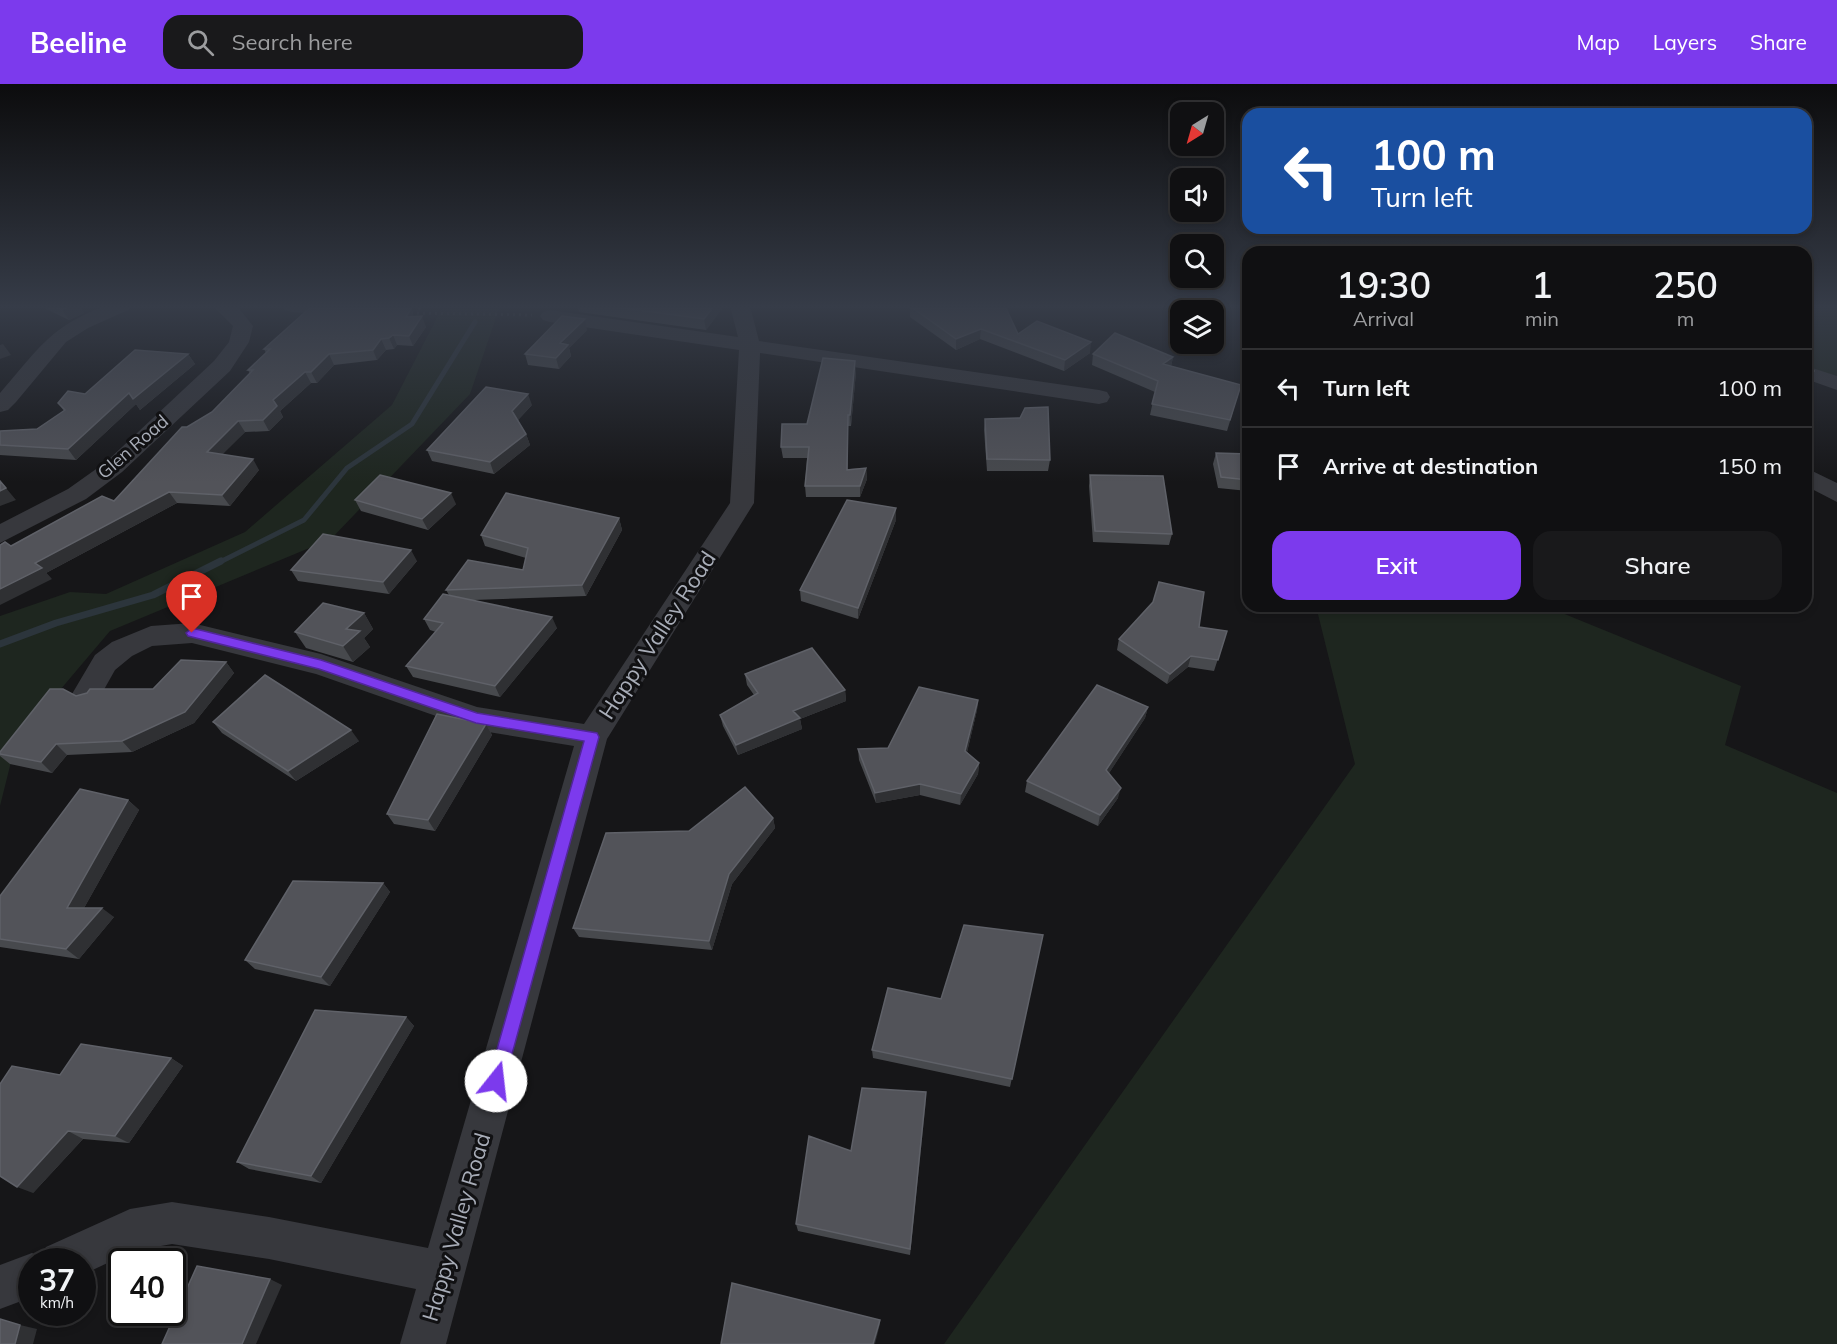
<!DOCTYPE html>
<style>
:root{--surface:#101012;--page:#19191b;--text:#f1f3f6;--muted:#9c9d9f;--line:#303032;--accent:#7c3aed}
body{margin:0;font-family:Mulish,sans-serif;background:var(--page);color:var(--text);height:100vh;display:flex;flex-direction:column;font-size:22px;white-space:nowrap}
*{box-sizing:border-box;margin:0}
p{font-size:20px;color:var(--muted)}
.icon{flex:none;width:33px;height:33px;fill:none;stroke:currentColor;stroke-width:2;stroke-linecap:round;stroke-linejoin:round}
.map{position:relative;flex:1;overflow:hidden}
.details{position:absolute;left:1242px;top:162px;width:570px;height:366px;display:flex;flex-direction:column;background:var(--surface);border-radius:18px;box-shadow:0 3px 9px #0003,0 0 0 2px var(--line)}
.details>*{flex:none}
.banner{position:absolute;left:1242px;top:24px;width:570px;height:126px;border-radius:18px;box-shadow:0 3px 9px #0003,0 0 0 2px var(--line);background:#1a4fa0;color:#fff;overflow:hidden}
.needle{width:39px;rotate:217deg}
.fabs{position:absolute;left:1170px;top:18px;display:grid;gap:12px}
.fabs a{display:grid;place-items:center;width:54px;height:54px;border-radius:12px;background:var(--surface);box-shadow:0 3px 9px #0003,0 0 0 2px var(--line);font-size:30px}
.speed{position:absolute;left:18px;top:1164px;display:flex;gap:12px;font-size:30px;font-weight:700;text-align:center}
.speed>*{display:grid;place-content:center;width:78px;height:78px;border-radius:50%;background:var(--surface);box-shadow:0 3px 9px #0003,0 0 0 2px var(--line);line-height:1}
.speed small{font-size:15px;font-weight:400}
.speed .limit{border:3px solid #111;border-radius:9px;background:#fff;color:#111}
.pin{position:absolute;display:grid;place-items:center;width:51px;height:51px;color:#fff;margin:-62px -26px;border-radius:50% 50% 50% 0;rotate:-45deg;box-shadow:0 0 6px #0007}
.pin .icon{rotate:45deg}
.me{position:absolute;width:66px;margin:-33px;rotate:16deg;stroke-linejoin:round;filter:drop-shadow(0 0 4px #0008)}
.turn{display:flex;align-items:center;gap:21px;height:126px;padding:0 30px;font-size:27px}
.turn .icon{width:78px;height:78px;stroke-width:2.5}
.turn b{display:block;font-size:42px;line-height:51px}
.eta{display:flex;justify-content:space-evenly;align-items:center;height:102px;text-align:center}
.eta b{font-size:36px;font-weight:600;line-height:42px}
.primary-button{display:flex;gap:12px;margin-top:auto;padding:12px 30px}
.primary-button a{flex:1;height:69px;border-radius:18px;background:var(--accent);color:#fff;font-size:24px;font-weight:600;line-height:69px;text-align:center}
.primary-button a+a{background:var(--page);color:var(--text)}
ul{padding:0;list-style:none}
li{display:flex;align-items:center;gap:18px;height:78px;padding:0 30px;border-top:2px solid var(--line)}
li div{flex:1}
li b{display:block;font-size:22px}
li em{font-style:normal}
header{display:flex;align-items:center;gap:36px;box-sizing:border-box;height:84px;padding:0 30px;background:var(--accent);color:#fff}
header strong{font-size:28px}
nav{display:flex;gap:33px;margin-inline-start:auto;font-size:21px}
.search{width:420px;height:54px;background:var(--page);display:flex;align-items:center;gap:15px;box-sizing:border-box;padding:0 21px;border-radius:18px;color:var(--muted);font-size:22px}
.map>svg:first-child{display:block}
.green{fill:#1e261f}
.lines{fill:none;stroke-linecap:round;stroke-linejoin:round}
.stream-far1{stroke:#2c353c;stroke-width:5}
.stream{stroke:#2c353c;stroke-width:7}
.path{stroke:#3d3f44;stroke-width:3;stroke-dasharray:2 4;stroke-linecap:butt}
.minor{fill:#37383d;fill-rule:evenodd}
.wall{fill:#47494d}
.shaded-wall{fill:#2f3033}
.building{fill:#525359;stroke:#5f6168;stroke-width:1.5}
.route{fill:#7c3aed;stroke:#51269a;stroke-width:1.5}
.labels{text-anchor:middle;stroke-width:6;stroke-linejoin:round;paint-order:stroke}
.far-street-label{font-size:18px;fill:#a8adb8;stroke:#111113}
.street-label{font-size:22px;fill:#a8adb8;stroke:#111113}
</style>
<header>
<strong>Beeline</strong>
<div class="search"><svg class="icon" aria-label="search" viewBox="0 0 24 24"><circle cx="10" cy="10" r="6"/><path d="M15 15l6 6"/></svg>Search here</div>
<nav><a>Map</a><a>Layers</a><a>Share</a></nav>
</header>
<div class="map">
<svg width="1837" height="1260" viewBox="0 0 1837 1260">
<rect width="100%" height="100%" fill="#161618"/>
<path class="green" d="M443,222H500L470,310L331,455L110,547L16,658L0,722V532L70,508L106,510L245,448L392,321Z
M1806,222H1837V299L1806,288V243L1812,229L1806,226Z
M1316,522H1545L1741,602L1725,661L1837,709V1260H944L1355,680Z"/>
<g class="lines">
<path class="stream-far1" d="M218,479L304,436L347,384L412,340L475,238"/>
<path class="stream" d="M0,560L56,539L153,511L221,477"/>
<path class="path" d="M411,229L532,231"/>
<path class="minor" d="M104,222H131L128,226L88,244L66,258L16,318L8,326L0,328V309C39,265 47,245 104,222Z
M213,222H237L253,242L249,258L230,287L122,388L86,415L0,459V440L68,405L106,378L214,277L229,258L233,242Z
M282,222H359L362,226L359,230L352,232L292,228L285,226Z
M730,222H750L759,257L1099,306L1107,308L1110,313L1107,318L1099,320L760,269L754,419L607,655L446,1260H400L416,1205L269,1175L172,1160L133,1167L82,1191V1178H32V1213L0,1225V1181L32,1169L41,1173L46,1163L130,1125L172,1118L269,1133L428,1164L574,662L476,646L316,590L192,559L152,562L132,572L115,586L97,618L87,621L77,618L72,610L95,571L112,558L151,542L192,539L321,570L477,623L584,640L730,419L739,266L550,238L543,236L540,232L543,228L550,226L738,253Z
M1806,282L1837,292V306L1806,295Z
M1806,384L1837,399V418L1806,402Z"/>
</g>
<path class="wall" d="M40,222H79L84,229L69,236Z
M409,222H423L421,226Z
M575,222H724L706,246L579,228L577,222Z
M910,222L1018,250L1090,269L1064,287L980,255L956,266L910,233Z
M414,233L426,243L413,262L397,261L394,265L386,266L377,276L334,281L317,299H311L280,327L283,333L269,347L245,348L222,370L259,386L230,422L177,419L46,489L52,495L11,462L114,417L187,343L212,328L250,290L248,286L266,269L264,265Z
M587,246L569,264L571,272L559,285L528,281L525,270Z
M188,270L195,280L140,326L136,320L76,376L0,371V347L37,345L64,327L58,319L85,310Z
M1093,270L1173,273L1171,282L1241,301L1227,347L1150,331L1155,308L1092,281Z
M856,288L851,342H848V385L866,384L867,395L860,413H806L805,402L807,374H783L781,363L807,340Z
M532,321L518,336L526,350L530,361L494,390L432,377L427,366Z
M985,335L1050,376L1048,387H987L984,346Z
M1248,362V407L1218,404L1213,380L1216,369L1248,370L1247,367Z
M1090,391L1172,450L1169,461L1093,458L1089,402Z
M355,416L456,420L428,446L361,427Z
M619,434L622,446L586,512L473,516L557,544L500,613L413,593L406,582L436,548L430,546L424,535L449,511L446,506L523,486L526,474L485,462L481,451Z
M896,436L858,535L801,517L800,506Z
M417,477L389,510L298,497L291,486Z
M364,529L373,545L364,554L370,563L353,578L306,564L295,548Z
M1199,543L1227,547L1214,587L1188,583L1167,600L1117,566L1119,555Z
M226,578L234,589L194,639L132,668L67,671L52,689L10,680L0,672V668L76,612L153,605Z
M745,590L845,606L846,617L800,635L802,645L738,671L723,642L720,631L754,611L747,601Z
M978,616L977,626L967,668L979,679L978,690L960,721L920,711L876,719L859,676L858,665L888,664Z
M1148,623L1145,634L1109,689L1118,714L1098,742L1025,708L1027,697Z
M213,638L359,657L296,697L222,649Z
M486,640L492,651L435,747L394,740L387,730Z
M128,716L139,726L84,824L114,833L79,875L0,863V812Z
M773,734L775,744L732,800L712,866L579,853L573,844L689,747Z
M383,799L390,808L330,902L255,885L245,876Z
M1043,851L1010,1003L873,974L872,966L941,915Z
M406,933L414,942L321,1099L249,1085L237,1078Z
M171,974L183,982L129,1059L83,1055L33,1109L60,991Z
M926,1008L910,1171L798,1147L796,1140Z"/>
<path class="shaded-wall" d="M70,222H79L84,229L69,236L62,226Z
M714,222H724L706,246L704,235Z
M411,225L415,236L406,233Z
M422,232L426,243L413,262L409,252Z
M585,235L587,246L569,264L571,272L559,285L556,274L560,259Z
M981,245L980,255L956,266V255Z
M393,251L397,261L394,265L389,254Z
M381,255L386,266L377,276L373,266Z
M1091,258L1090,269L1064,287L1065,276Z
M3,260L11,271L0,275V261Z
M188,270L195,280L140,326L136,320L76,376L68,365L129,309Z
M329,270L334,281L317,299L311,288Z
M1173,273L1171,283L1163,280Z
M855,277L856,288L851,342L850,331Z
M305,288L311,299L280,327L283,333L269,347L263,336L273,316Z
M528,310L532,321L516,338L512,327Z
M848,331V397L847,386Z
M238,337L245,348L214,379L207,368Z
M526,350L530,361L494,390L490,378Z
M253,375L259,386L230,422L222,411Z
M866,384L867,395L860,413V402Z
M6,404L16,416L0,422V407Z
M169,408L177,419L46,489L52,495L0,521V505L35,479Z
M451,409L456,420L428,446L422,435Z
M896,424V436L858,535V524Z
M619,434L622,446L586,512L582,501Z
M411,466L417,477L389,510L383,498Z
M364,529L373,545L364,554L370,563L353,578L343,562L346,545Z
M552,533L557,544L500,613L495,602Z
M1191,572L1188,583L1167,600L1170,590Z
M226,578L234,589L194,639L132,668L122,657Z
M845,606L846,617L800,635L802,645L738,671L736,661L793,627Z
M978,616L977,626L965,677V667Z
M1148,623L1145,634L1104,697L1106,686Z
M486,640L492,651L435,747L428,736Z
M351,646L359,657L296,697L288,687Z
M56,660L67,671L52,689L41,678Z
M979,679L978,690L960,721L961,710Z
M920,700V711L876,719L875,709Z
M1121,704L1118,714L1098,742L1100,731Z
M128,716L139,726L79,833L67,824Z
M773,734L775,744L732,800L712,866L709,857L729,790Z
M383,799L390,808L330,902L321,893Z
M102,824L114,833L79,875L66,865Z
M406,933L414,942L321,1099L311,1092Z
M171,974L183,982L129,1059L115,1052Z
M926,1008V1016L910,1171V1165Z
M68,1047L83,1055L33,1109L17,1103Z
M270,1195L282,1201L256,1260H242Z
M880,1236V1240L875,1260H873Z
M20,1241L37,1245L33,1260H15Z"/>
<path class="building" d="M54,222H70L62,226Z
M312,222L411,225L406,233L422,232L409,252L393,251L389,254L381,255L373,266L329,270L311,288H305L273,316L277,322L263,336L238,337L207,368L253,375L222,411L169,408L35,479L42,484L0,505V461L5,458L11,462L102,412L114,417L182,343H187L212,328L253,286H248L270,265H264Z
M608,222H714L704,235Z
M910,222H1005L1018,250L1037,237L1091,258L1065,276L981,245L956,255Z
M562,232L585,235L560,259L568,261L556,274L525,270Z
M1115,249L1173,273L1163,280L1241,301L1230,336L1152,320L1158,297L1093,270Z
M135,266L188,270L133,315L129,309L68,365L0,361V347L37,345L65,326L58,319L68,307L85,310Z
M823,274L855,277L850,331H848L847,386L866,384L860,402H805L809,363H781L782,340H807Z
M1806,285L1814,287L1806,300Z
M486,303L528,310L512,327L526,350L490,378L427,366Z
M1048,323L1050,376L987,375L985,335L1020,334L1025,324Z
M1216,369L1248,370V396L1221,393Z
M380,391L451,409L422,435L355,416Z
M1090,391L1163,392L1172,450L1095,447Z
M0,397L6,404L0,407Z
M506,409L619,434L582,501L446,506L468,476L523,486L528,464L481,451Z
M847,416L896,424L858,524L800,506Z
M323,450L411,466L383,498L291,486Z
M1159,498L1204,508L1199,543L1227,547L1218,576L1191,572L1170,590L1119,555L1153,518Z
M443,510L552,533L495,602L406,582L443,539L424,535Z
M323,519L364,529L346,545L360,547L343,562L295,548Z
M812,564L845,606L793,627L800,634L736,661L720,631L758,609L745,590Z
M181,576L226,578L185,628L122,657L56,660L41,678L0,670V668L50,605H63L76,612L87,609L90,605H153Z
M265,591L351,646L288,687L213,638Z
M1097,601L1148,623L1106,686L1121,704L1100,731L1027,697Z
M919,603L978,616L965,667L979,679L961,710L920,700L875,709L858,665L888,664Z
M437,630L486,640L428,736L387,730Z
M745,703L773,734L729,790L709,857L573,844L606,749L689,747Z
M80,705L128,716L67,824H102L66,865L0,855V812Z
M293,797L383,799L321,893L245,876Z
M964,841L1043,851L1012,995L872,966L888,904L941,915Z
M315,926L406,933L311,1092L237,1078Z
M81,960L171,974L115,1052L68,1047L17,1103L0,1092V1000L12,982L60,991Z
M862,1004L926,1008L910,1165L796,1140L809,1052L851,1067Z
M197,1182L270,1195L242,1260H162Z
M732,1199L880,1236L873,1260H721Z
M0,1235L20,1241L15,1260H0Z"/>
<linearGradient id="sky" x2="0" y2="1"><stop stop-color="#0c0c0d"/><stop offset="0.56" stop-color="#363c48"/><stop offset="1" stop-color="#363c48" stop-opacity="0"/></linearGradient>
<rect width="1837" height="398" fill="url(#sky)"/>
<path class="route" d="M192,544L321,576L477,629L597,649L599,653L503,1003L496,1006L490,1003L488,997L584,657L476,639L319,585L188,552L186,549Z"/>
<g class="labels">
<g class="far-street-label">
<text transform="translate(133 363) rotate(-41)" y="6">Glen Road</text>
</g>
<g class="street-label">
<text transform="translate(657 551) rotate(-57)" y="8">Happy Valley Road</text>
<text transform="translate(456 1143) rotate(-74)" y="8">Happy Valley Road</text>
</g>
</g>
</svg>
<div class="fabs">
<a><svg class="needle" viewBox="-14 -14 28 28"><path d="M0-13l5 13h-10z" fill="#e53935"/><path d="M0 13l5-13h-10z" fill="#9c9d9f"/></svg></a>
<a><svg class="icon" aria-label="sound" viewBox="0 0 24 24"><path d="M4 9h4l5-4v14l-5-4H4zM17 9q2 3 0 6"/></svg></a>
<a><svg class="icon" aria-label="search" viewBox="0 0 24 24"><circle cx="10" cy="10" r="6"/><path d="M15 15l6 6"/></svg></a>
<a><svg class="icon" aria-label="layers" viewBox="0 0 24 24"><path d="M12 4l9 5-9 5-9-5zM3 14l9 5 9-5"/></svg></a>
</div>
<div class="speed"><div>37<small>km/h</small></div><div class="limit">40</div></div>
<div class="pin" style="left:192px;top:549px;background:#d93025"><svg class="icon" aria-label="arrive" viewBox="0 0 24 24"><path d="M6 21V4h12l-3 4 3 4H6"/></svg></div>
<svg class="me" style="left:496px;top:997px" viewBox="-20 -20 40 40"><circle r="19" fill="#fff"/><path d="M0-13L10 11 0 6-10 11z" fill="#7c3aed"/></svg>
<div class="banner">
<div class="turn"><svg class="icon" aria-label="left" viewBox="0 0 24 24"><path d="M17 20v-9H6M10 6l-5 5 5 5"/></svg><div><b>100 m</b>Turn left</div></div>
</div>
<section class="details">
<div class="eta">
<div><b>19:30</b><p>Arrival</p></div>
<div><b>1</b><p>min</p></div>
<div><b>250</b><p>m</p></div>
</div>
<ul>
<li><svg class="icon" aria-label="left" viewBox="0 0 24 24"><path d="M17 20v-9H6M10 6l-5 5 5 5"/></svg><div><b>Turn left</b></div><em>100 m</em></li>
<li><svg class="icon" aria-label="arrive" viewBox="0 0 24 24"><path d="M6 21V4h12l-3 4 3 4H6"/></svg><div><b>Arrive at destination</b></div><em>150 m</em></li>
</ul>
<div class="primary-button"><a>Exit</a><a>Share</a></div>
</section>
</div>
